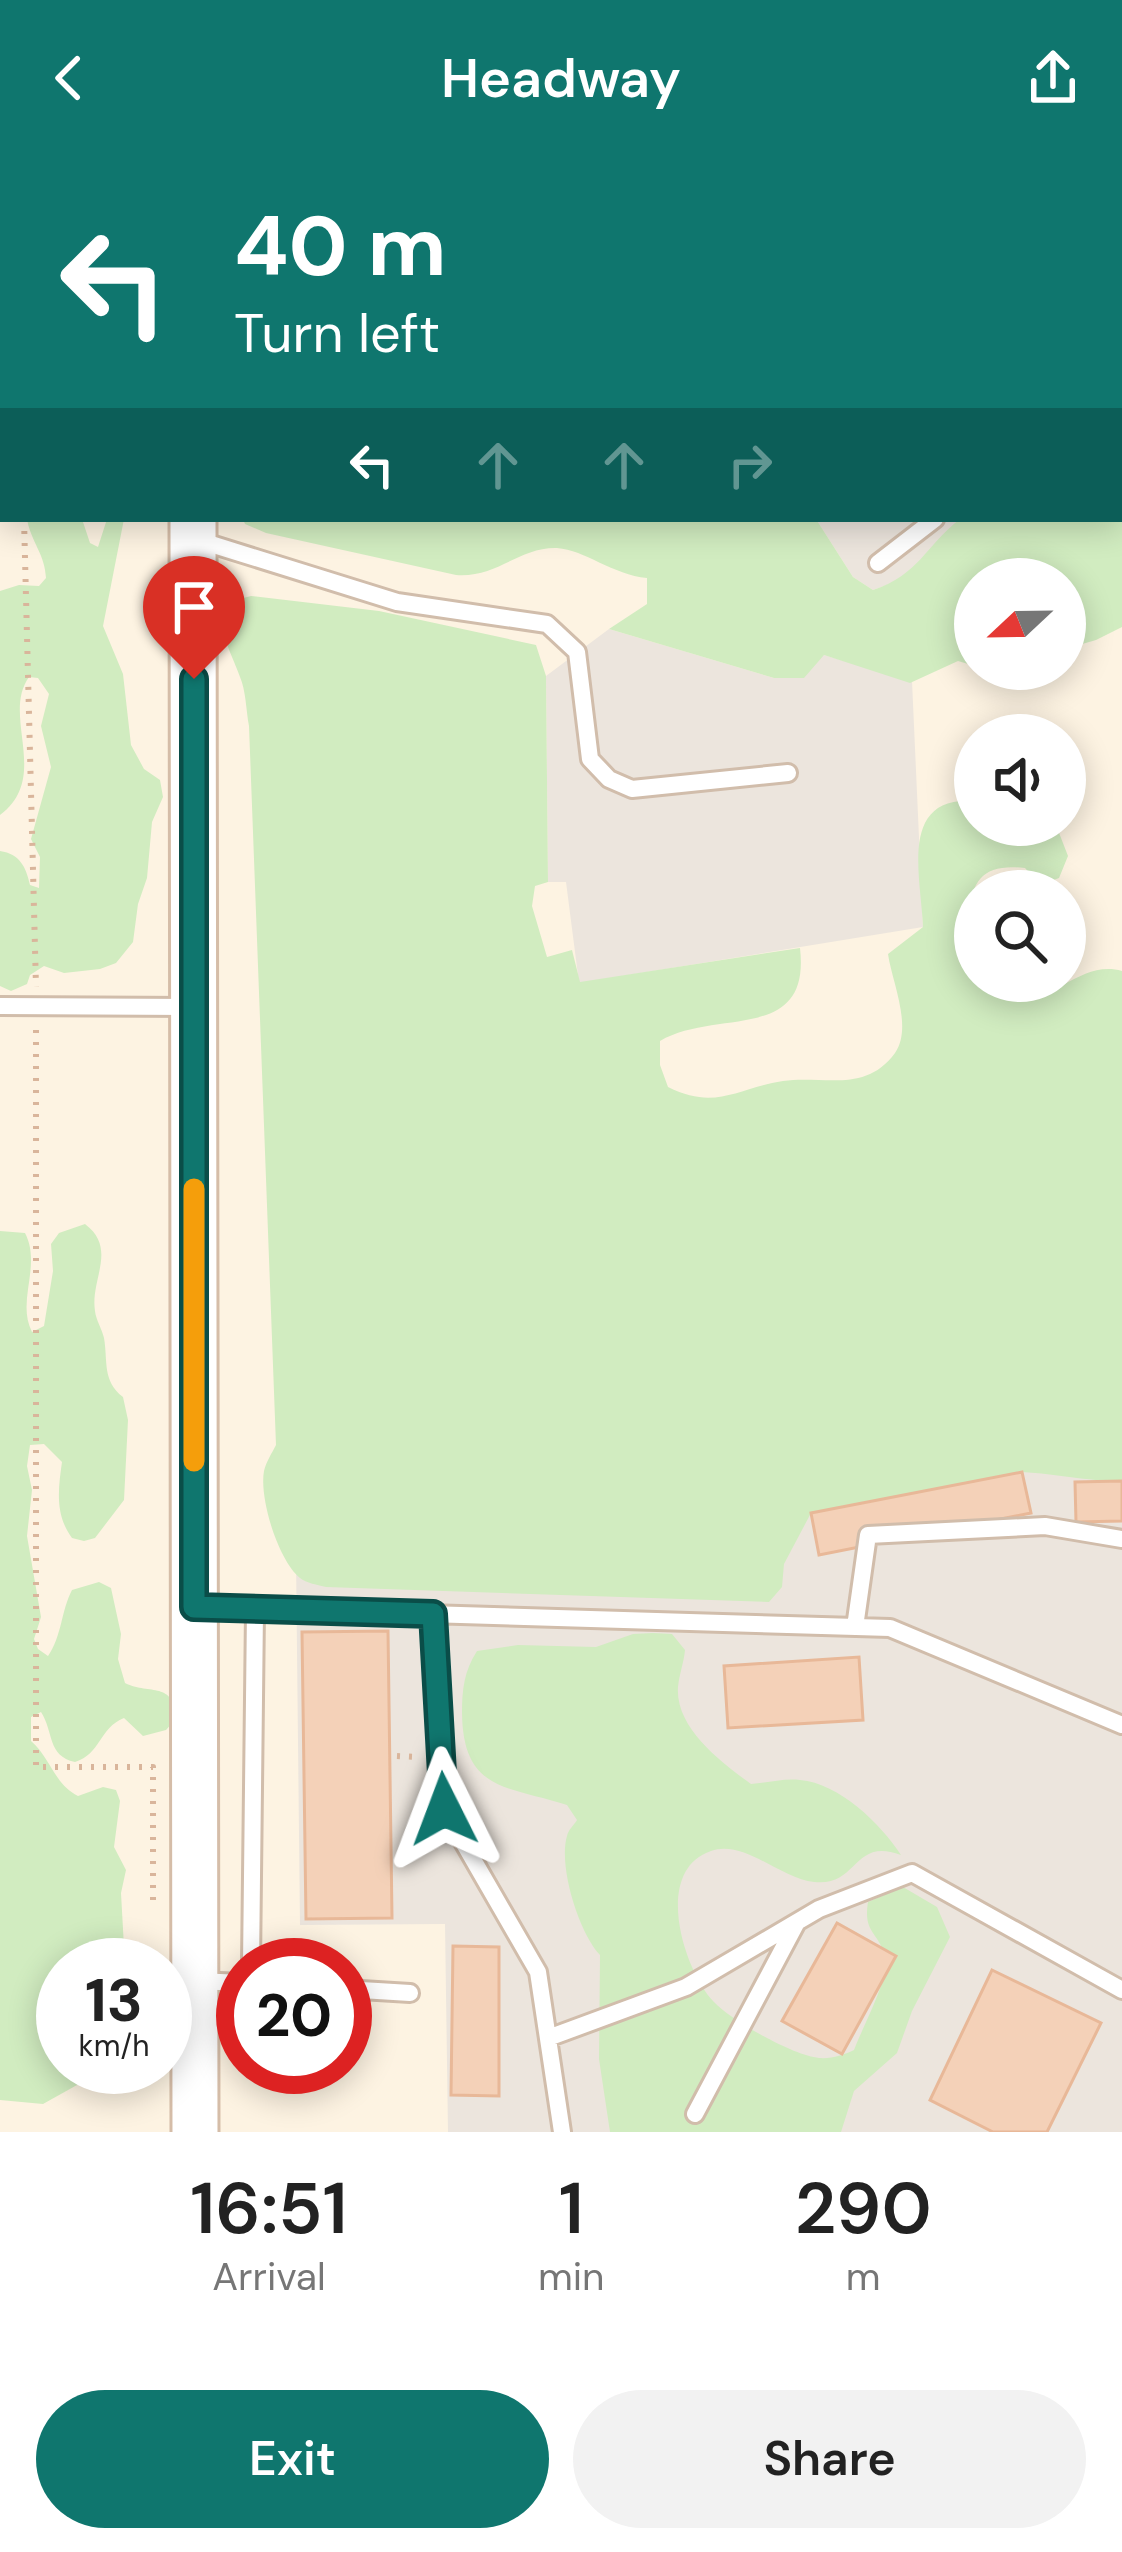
<!DOCTYPE html>
<style>
:root{--surface:#fff;--page:#f2f2f2;--text:#222;--muted:#767676;--accent:#0f766e}
body{margin:0;font-family:"DM Sans",sans-serif;background:var(--page);color:var(--text);height:100vh;display:flex;flex-direction:column;font-size:45px;white-space:nowrap}
*{box-sizing:border-box;margin:0}
p{font-size:39px;color:var(--muted)}
.icon{flex:none;width:66px;height:66px;fill:none;stroke:currentColor;stroke-width:2;stroke-linecap:round;stroke-linejoin:round}
.map{position:relative;height:1976px;overflow:hidden}
.details{display:flex;flex-direction:column;background:var(--surface);flex:1}
.details>*{flex:none}
.top-card{position:absolute;left:0px;top:0px;width:1122px;height:366px;box-shadow:0 6px 30px #0003;background:#0f766e;color:#fff;overflow:hidden}
.needle{width:78px;rotate:248deg}
.controls{position:absolute;left:954px;top:402px;display:grid;gap:24px}
.controls a{display:grid;place-items:center;width:132px;height:132px;border-radius:50%;background:var(--surface);box-shadow:0 6px 30px #0003;font-size:60px}
.speed{position:absolute;left:36px;top:1782px;display:flex;gap:24px;font-size:60px;font-weight:700;text-align:center}
.speed>*{display:grid;place-content:center;width:156px;height:156px;border-radius:50%;background:var(--surface);box-shadow:0 6px 30px #0003;line-height:1}
.speed small{font-size:30px;font-weight:400}
.speed .limit{border:18px solid #d22;background:#fff;color:#111}
.pin{position:absolute;display:grid;place-items:center;width:102px;height:102px;color:#fff;margin:-123px -51px;border-radius:50% 50% 50% 0;rotate:-45deg;box-shadow:0 0 12px #0007}
.pin .icon{rotate:45deg}
.me{position:absolute;width:132px;margin:-66px;rotate:357deg;stroke-linejoin:round;filter:drop-shadow(0 0 9px #0008)}
.turn{display:flex;align-items:center;gap:42px;height:252px;padding:0 36px;font-size:54px}
.turn .icon{width:156px;height:156px;stroke-width:2.5}
.turn b{display:block;font-size:84px;line-height:102px}
.lanes{display:flex;align-items:center;height:114px;padding:0 36px;background:#0003;justify-content:center;gap:60px;direction:ltr}
.lanes .off{opacity:.35}
.eta{display:flex;justify-content:space-evenly;align-items:center;height:204px;text-align:center}
.eta b{font-size:72px;font-weight:600;line-height:84px}
.action{display:flex;gap:24px;margin-top:auto;padding:24px 36px}
.action a{flex:1;height:138px;border-radius:72px;background:var(--accent);color:#fff;font-size:48px;font-weight:600;line-height:138px;text-align:center}
.action a+a{background:var(--page);color:var(--text)}
header{display:flex;justify-content:space-between;align-items:center;height:156px;padding:0 36px;background:var(--accent);color:#fff;font-size:54px;font-weight:600}
.map>svg:first-child{display:block}
.industrial{fill:#ece5dd}
.green{fill:#d1ecc0}
.building{fill:#f4d1b8;stroke:#e8b898;stroke-width:3}
.lines{fill:none;stroke-linecap:round;stroke-linejoin:round}
.lane-casing{stroke:#d1bdab;stroke-width:22}
.street-casing{stroke:#d1bdab;stroke-width:39}
.secondary-casing{stroke:#d5bda8;stroke-width:51}
.path{stroke:#d9b59b;stroke-width:6;stroke-dasharray:3 9;stroke-linecap:butt}
.lane{stroke:#fff;stroke-width:16}
.street{stroke:#fff;stroke-width:33}
.secondary{stroke:#fff;stroke-width:45}
.route-casing{stroke:#0a4d48;stroke-width:30}
.route{stroke:#0f766e;stroke-width:21}
.slow{stroke:#f59e0b;stroke-width:21}
</style>
<header><svg class="icon" aria-label="back" viewBox="0 0 24 24"><path d="M15 5l-7 7 7 7"/></svg>Headway<svg class="icon" aria-label="share" viewBox="0 0 24 24"><path d="M12 15V3M7 8l5-5 5 5M5 13v7h14v-7"/></svg></header>
<div class="map">
<svg width="1122" height="1976" viewBox="0 0 1122 1976">
<rect width="100%" height="100%" fill="#fdf3e2"/>
<path class="industrial" d="M703,0H1122V241L1119,244V3H699Z
M816,363H960L916,411L895,426L873,434L853,421Z
M609,473L774,522L824,499L912,525L923,771L579,827L566,726H548L546,520Z
M1122,1297V1976H448L445,1768L300,1769L296,1402Z"/>
<path class="green" d="M1122,241V471L1096,484L1065,493V423H975V510L958,505L910,527L824,499L804,522H774L609,473L647,448V422C613,419 585,394 557,392C519,391 497,422 456,419L266,377L245,368L243,363H816L853,421L873,434C919,419 926,389 960,363H1119Z
M27,363H82L90,387L98,391L107,363H124L103,470L123,518L131,589L144,613L160,624L163,641L152,666L147,722L138,748L133,786L116,807L100,813L64,817L44,810L30,819L27,828L11,835L0,830V695C20,698 26,711 30,729L39,732L40,701L31,683L51,611L41,570L49,538L38,522L29,521C1,560 51,621 0,659V435L19,429L39,430L46,422C45,398 31,386 27,363Z
M251,440L379,455L536,489L546,520L548,726L535,730L532,750L547,801L572,794L580,826L800,792C811,888 716,852 660,885V909L668,931C716,955 737,932 783,925C823,919 865,938 895,897C913,871 892,826 888,798L923,771C921,720 898,639 975,645V669H1056L1068,700L1059,722L1040,729L1025,712C985,708 973,721 968,759C966,769 962,778 965,788C968,801 975,810 975,825C990,829 1002,843 1019,844C1056,844 1083,804 1122,815V1325C1084,1325 1058,1318 1022,1316L811,1357L784,1408L782,1431L769,1446L326,1431C318,1429 306,1427 300,1422C278,1404 259,1342 264,1315C266,1306 272,1297 276,1289L249,570C246,554 246,535 240,521C229,490 218,481 228,446Z
M85,1068C118,1093 90,1123 95,1155C96,1164 102,1173 104,1182C108,1205 102,1225 123,1241L128,1264L124,1344L95,1382L84,1385L72,1382C55,1359 58,1334 62,1306L44,1288L30,1289L27,1310L32,1334L27,1380L41,1461L34,1483L38,1493L48,1500C62,1480 61,1455 72,1434L99,1426L111,1432L121,1478L118,1503L125,1527C147,1539 178,1524 174,1565L166,1574L143,1580L124,1562C99,1572 101,1598 75,1606C47,1600 54,1576 41,1556L31,1561V1585C50,1601 54,1628 78,1640L103,1631L116,1634L120,1645L114,1691L126,1714L121,1737L125,1809H63V1911H133L86,1924L43,1948L0,1944V1075L25,1077C42,1110 16,1145 32,1176L44,1170L53,1115L51,1088L59,1077Z
M653,1477L672,1478L685,1494C684,1506 679,1519 678,1531C675,1572 722,1607 751,1628C767,1627 784,1622 800,1624C839,1627 881,1668 901,1699C852,1681 859,1731 814,1726C781,1723 744,1683 711,1695C652,1715 684,1815 714,1846C732,1865 794,1900 819,1902C832,1903 843,1899 854,1894C862,1872 891,1820 885,1800C878,1775 863,1777 868,1746L903,1731L937,1751L950,1781L912,1855L897,1897L854,1935L841,1976H610L599,1903L600,1799C579,1777 558,1710 567,1680C568,1674 574,1669 577,1664L567,1649C508,1630 463,1636 462,1557C462,1534 464,1515 477,1495L518,1489L596,1491L633,1478Z"/>
<path class="building" d="M891,0H1014L887,3Z
M1022,1316L1031,1357L819,1399L811,1357Z
M1122,1325V1365L1076,1366L1075,1326Z
M388,1475L392,1762L306,1763L302,1476Z
M859,1501L863,1564L728,1572L724,1510Z
M837,1767L896,1800L842,1898L782,1865Z
M453,1790L499,1791V1940L451,1939Z
M992,1814L1101,1867L1047,1976H993L930,1944Z"/>
<g class="lines">
<g class="lane-casing">
<path id="lane" d="M20,3V0
M838,3L842,0
M1058,3L1062,0
M1119,108L1122,105
M1119,220L1122,218
M198,384L397,446L547,468L577,496L590,603L609,623L632,633L788,617
M878,407L935,363
M0,850L191,851
M195,1451L890,1472L1122,1569
M433,1458L444,1653L538,1816L562,1976
M855,1471L868,1379L1045,1370L1122,1383
M251,1809L255,1454
M196,1825L243,1827
M345,1833L410,1837
M548,1882L686,1831L819,1753L912,1717L1122,1834
M695,1958L796,1768"/>
</g>
<g class="street-casing">
<path id="street" d="M0,203H3"/>
</g>
<g class="secondary-casing">
<path id="secondary" d="M195,3V0
M193,363L195,1976"/>
</g>
<path class="path" d="M24,363L36,831
M36,874V1611H153V1749
M397,1600L417,1601"/>
<use href="#lane" class="lane"/>
<use href="#street" class="street"/>
<use href="#secondary" class="secondary"/>
</g>
<g class="lines">
<g class="route-casing">
<path id="route" d="M194,523V1451L433,1458L444,1653"/>
</g>
<use href="#route" class="route"/>
<path class="slow" d="M194,1033V1305"/>
</g>
</svg>
<div class="controls">
<a><svg class="needle" viewBox="-14 -14 28 28"><path d="M0-13l5 13h-10z" fill="#e53935"/><path d="M0 13l5-13h-10z" fill="#767676"/></svg></a>
<a><svg class="icon" aria-label="sound" viewBox="0 0 24 24"><path d="M4 9h4l5-4v14l-5-4H4zM17 9q2 3 0 6"/></svg></a>
<a><svg class="icon" aria-label="search" viewBox="0 0 24 24"><circle cx="10" cy="10" r="6"/><path d="M15 15l6 6"/></svg></a>
</div>
<div class="speed"><div>13<small>km/h</small></div><div class="limit">20</div></div>
<div class="pin" style="left:194px;top:523px;background:#d93025"><svg class="icon" aria-label="arrive" viewBox="0 0 24 24"><path d="M6 21V4h12l-3 4 3 4H6"/></svg></div>
<svg class="me" style="left:444px;top:1653px" viewBox="-20 -20 40 40"><path d="M0-17L14 15 0 8-14 15z" fill="#0f766e" stroke="#fff" stroke-width="4"/></svg>
<div class="top-card">
<div class="turn"><svg class="icon" aria-label="left" viewBox="0 0 24 24"><path d="M17 20v-9H6M10 6l-5 5 5 5"/></svg><div><b>40 m</b>Turn left</div></div>
<div class="lanes"><svg class="icon" aria-label="left" viewBox="0 0 24 24"><path d="M17 20v-9H6M10 6l-5 5 5 5"/></svg><svg class="icon off" aria-label="ahead" viewBox="0 0 24 24"><path d="M12 20V5M6 11l6-6 6 6"/></svg><svg class="icon off" aria-label="ahead" viewBox="0 0 24 24"><path d="M12 20V5M6 11l6-6 6 6"/></svg><svg class="icon off" aria-label="right" viewBox="0 0 24 24"><path d="M7 20v-9h11M14 6l5 5-5 5"/></svg></div>
</div>
</div>
<section class="details">
<div class="eta">
<div><b>16:51</b><p>Arrival</p></div>
<div><b>1</b><p>min</p></div>
<div><b>290</b><p>m</p></div>
</div>
<div class="action"><a>Exit</a><a>Share</a></div>
</section>
